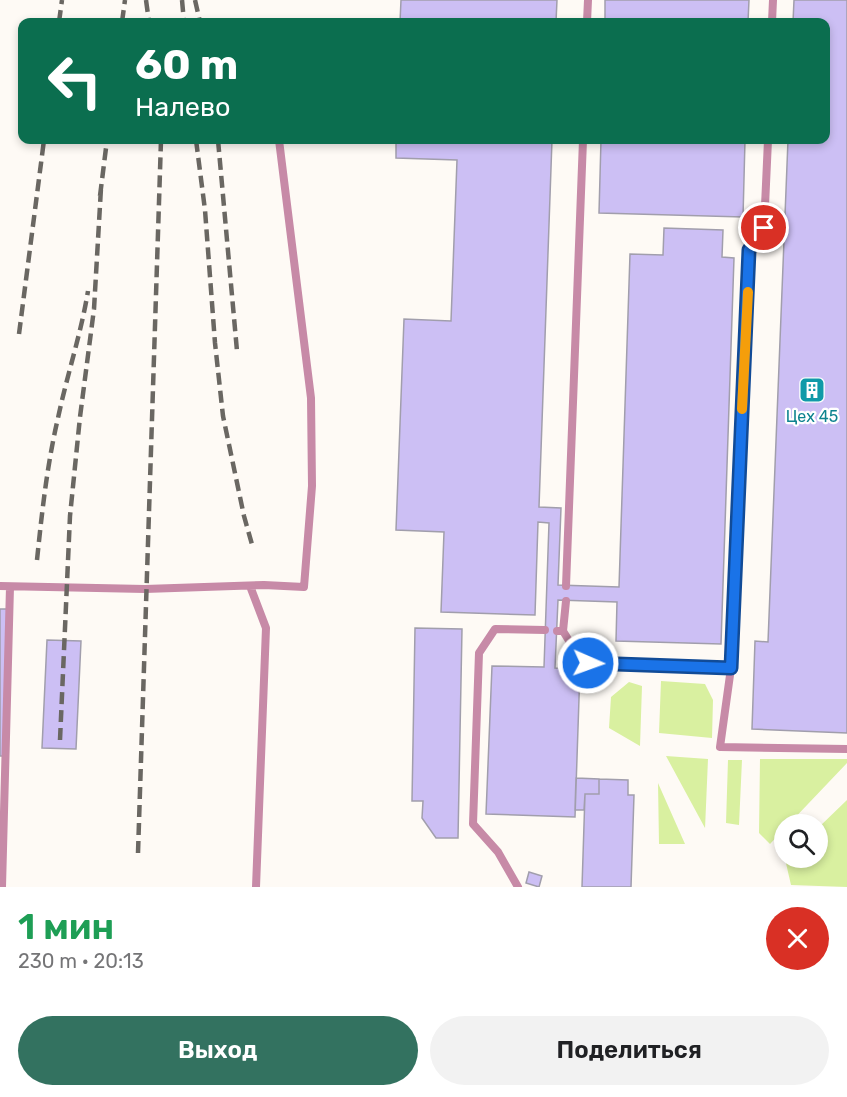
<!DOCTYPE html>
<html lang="ru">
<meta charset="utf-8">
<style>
:root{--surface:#fff;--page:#f2f2f2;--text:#202124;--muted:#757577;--accent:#337260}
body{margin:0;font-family:Rubik,sans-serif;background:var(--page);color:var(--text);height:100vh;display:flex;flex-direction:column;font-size:22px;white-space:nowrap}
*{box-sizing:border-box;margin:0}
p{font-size:20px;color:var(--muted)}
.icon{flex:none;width:33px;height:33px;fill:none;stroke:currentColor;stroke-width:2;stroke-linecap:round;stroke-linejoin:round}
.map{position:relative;height:887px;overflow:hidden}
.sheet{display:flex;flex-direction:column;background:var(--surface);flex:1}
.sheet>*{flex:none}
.banner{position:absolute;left:18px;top:18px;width:812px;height:126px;border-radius:12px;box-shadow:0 3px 9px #0003;background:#0b6e4f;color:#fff;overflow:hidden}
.tools{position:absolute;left:774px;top:814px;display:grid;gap:12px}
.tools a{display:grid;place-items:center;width:54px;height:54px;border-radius:50%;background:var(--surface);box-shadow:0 3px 9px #0003;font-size:30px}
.pin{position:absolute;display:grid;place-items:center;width:51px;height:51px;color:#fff;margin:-26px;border:3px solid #fff;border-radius:50%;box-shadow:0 2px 6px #0007}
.me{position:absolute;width:66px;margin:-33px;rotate:92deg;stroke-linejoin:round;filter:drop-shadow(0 0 4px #0008)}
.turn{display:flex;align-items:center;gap:21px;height:126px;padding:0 18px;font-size:27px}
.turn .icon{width:78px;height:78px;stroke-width:2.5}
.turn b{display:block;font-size:42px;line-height:51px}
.round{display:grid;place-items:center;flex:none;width:63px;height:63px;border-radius:32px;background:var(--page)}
.head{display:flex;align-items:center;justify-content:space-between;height:102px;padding:0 18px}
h1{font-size:36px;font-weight:600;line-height:45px;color:#1e9e55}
.cta{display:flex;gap:12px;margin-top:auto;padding:12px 18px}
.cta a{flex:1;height:69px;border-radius:36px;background:var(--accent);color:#fff;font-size:24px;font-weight:600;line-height:69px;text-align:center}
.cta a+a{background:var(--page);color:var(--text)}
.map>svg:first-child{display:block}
.green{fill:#d9f0a0}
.building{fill:#ccbff4;stroke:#a19eac;stroke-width:1.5}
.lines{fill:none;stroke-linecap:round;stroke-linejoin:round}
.service{stroke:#c78aa7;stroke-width:8}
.rail{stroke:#6a6762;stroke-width:4.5;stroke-dasharray:12 6;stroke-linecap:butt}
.route-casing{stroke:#114b97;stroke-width:15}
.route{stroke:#1a73e8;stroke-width:10}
.slow{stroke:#f59e0b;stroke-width:10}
.labels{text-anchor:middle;stroke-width:4.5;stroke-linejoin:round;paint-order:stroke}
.culture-label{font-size:16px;fill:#0d838f;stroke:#fff}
</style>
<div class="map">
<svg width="847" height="887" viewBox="0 0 847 887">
<rect width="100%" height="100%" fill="#fefaf5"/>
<path class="green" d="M661,681L705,684L713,700L712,738L659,733Z
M629,682L642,686L640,746L609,728L611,697Z
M666,756L708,759L705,829V828Z
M760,759H847V763L788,825H784V829L770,844L759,833Z
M728,760H742L739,825L726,823Z
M658,783L685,844H659Z
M847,800V887L791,885L785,859L818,858V828Z"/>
<path class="building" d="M401,0H557L556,22H400Z
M605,0H749L748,22H605Z
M794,0H847V733L752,729L755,641L768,642L788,140H825V22H793Z
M396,140H552L539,507L561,508L558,585L619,587L630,254L663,255L664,228L723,230L722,257L734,258L721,644L616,641L617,602L558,600L555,668L580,669L575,817L486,814L492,666L544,667L549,523L538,522L535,615L441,612L444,532L396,530L404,319L451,321L457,160L396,158Z
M601,140H745L743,217L599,213Z
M0,609H8V756H0Z
M415,628L462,629L458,838H436L422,818L423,801H412Z
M47,640L81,641L76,749L42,748Z
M576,778L599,779V794H585L584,810H575Z
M599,779L628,780V795H634L631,887H582L585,794H599Z
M529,872L542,876L539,887L526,883Z"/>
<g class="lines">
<path class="service" d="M587,22L588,0
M772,22L773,0
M0,586L145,589L264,585L304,587L312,486L311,398L279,140
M250,586L266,628L256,887
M566,586L583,140
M557,631H563L566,601
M563,631L571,644L588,663L731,668L720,747L847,749
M731,668L749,250L764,228L768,140
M2,887L10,587
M518,887L498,852L473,824L479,653L495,629L545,630"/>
<path class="rail" d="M146,0L149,22
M182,0L184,22
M195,0L200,22
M59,22L62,0
M122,22L125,0
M196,140L205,210L215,343L223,416L244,516L253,548
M218,140L237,351
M100,196L107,140
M19,334L44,140
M37,560C42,512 47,465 58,418C67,375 81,334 88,291
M60,740L70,516L80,417L94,309L101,188
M138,853L161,140"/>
</g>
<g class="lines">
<g class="route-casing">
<path id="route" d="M588,663L731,668L749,250L764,228"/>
</g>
<use href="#route" class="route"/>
<path class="slow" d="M742,409L748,292"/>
</g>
<defs>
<g id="building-square" transform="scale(1.35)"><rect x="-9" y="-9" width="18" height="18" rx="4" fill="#0f9aa8" stroke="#fff"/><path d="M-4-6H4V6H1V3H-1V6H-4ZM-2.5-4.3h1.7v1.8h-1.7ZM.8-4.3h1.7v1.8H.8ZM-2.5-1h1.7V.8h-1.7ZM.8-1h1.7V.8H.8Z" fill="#fff"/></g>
</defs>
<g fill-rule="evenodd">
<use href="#building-square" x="812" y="390"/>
</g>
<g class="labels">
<g class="culture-label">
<text x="812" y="422">Цех 45</text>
</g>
</g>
</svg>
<div class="tools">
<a><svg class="icon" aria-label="search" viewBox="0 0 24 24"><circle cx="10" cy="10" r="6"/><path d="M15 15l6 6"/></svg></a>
</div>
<div class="pin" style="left:764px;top:228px;background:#d93025"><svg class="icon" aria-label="arrive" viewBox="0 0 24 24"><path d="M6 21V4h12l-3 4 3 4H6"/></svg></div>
<svg class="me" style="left:588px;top:663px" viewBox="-20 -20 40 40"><circle r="17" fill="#1a73e8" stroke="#fff" stroke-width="3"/><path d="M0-11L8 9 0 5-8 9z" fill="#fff"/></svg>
<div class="banner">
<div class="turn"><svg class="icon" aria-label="left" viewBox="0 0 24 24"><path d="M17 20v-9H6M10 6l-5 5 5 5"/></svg><div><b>60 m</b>Налево</div></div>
</div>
</div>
<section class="sheet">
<div class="head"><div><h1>1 мин</h1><p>230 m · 20:13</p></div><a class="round" style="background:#d93025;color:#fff"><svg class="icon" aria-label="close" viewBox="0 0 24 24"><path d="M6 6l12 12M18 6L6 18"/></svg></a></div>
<div class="cta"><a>Выход</a><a>Поделиться</a></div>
</section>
